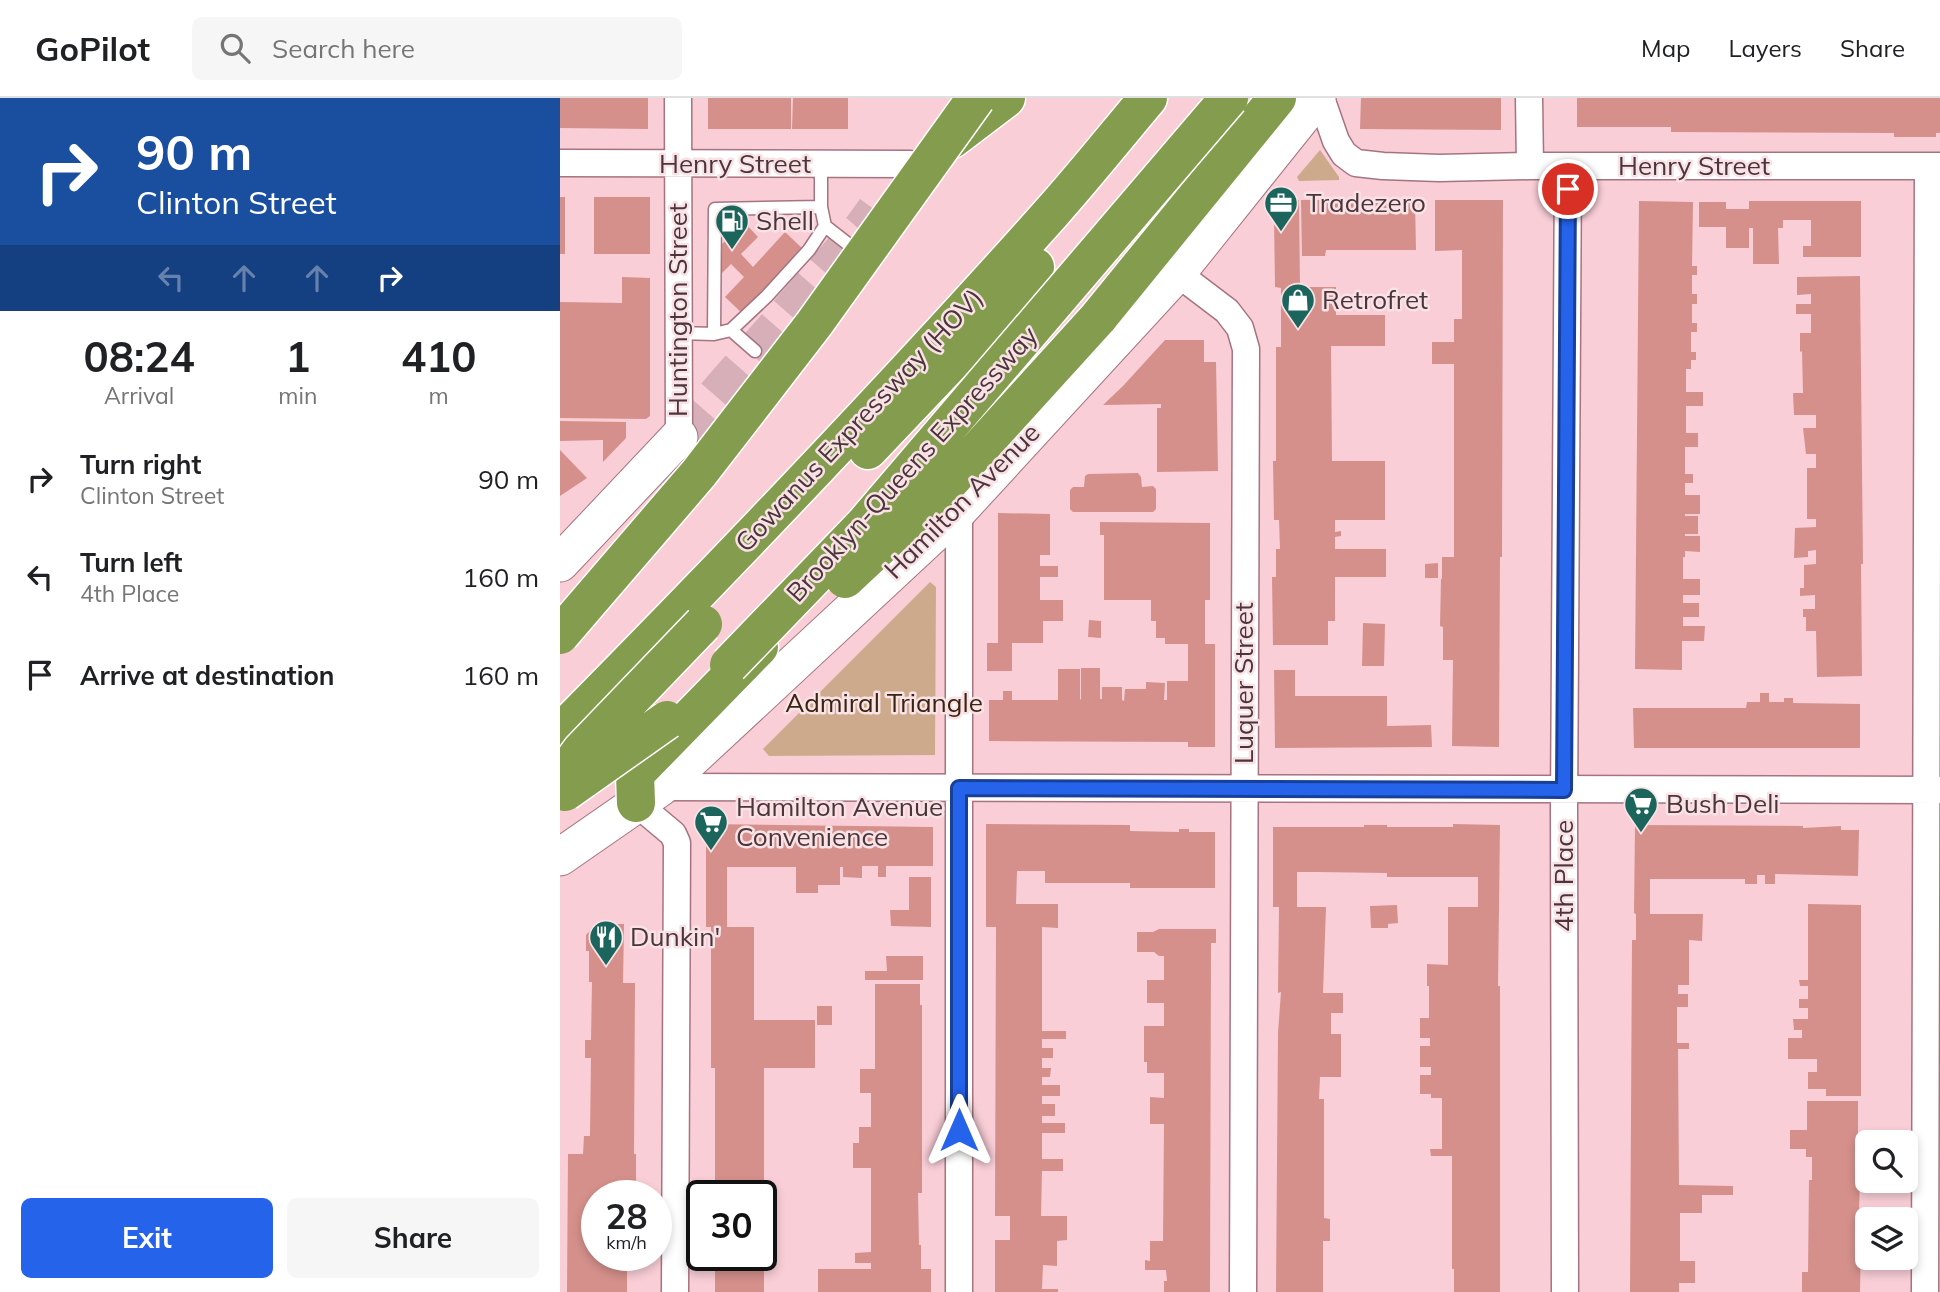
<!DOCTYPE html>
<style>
:root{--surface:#fff;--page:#f6f6f6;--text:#202124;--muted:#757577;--line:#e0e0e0;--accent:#2563eb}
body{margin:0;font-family:Mulish,sans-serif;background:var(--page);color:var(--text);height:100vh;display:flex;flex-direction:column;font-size:26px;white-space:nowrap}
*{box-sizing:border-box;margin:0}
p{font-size:23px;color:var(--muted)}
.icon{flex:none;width:38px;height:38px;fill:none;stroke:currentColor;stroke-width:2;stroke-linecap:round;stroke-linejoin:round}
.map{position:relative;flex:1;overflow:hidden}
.side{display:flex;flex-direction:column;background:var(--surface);width:560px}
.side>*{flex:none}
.banner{background:#1a4fa0;color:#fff;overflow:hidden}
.fabs{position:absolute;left:1295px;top:1032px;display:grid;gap:14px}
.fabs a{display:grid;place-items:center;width:63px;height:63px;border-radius:10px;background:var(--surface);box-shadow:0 4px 10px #0003;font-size:35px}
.speed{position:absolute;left:21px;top:1082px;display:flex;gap:14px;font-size:35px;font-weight:700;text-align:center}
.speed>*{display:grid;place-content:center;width:91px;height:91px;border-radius:50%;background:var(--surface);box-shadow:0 4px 10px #0003;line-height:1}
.speed small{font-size:18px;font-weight:400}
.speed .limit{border:4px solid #111;border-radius:10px;background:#fff;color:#111}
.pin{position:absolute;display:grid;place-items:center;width:60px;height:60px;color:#fff;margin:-30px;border:4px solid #fff;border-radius:50%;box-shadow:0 2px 7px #0007}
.me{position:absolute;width:77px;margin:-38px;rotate:0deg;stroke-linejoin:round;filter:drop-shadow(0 0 5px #0008)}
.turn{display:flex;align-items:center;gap:24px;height:147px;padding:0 21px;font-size:32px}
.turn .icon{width:91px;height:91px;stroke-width:2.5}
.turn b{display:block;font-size:49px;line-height:60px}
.lanes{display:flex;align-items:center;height:66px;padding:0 21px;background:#0003;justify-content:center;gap:35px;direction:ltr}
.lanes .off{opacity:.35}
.eta{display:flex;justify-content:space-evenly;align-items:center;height:119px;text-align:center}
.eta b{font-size:42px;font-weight:700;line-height:49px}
.primary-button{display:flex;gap:14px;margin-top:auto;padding:14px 21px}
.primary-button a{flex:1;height:80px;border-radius:10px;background:var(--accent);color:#fff;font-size:28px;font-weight:700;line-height:80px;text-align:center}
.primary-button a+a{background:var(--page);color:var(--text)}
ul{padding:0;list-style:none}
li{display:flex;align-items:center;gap:21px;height:98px;padding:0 21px}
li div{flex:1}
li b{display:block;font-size:26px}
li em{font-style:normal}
header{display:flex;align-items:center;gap:42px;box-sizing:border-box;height:98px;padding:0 35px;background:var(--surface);border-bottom:2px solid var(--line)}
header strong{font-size:33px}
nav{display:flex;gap:38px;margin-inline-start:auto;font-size:24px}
.search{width:490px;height:63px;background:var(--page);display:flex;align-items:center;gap:18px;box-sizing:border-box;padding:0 24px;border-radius:10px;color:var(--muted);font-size:26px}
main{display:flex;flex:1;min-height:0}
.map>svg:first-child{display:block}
.green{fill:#ccaa8b}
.building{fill:#d5908b}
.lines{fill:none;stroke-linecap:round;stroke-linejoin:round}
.secondary-tunnel{stroke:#d6afb8;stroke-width:37;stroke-dasharray:37 18;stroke-linecap:butt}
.lane-casing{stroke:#a57480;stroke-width:15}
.street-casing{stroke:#a57480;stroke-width:29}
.secondary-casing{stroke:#a57480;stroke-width:39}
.highway-casing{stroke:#fff;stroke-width:41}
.lane{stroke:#fff;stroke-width:12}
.street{stroke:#fff;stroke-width:26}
.secondary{stroke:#fff;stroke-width:37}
.highway{stroke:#849c4e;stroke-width:38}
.highway-bridge-casing{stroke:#fff;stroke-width:41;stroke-linecap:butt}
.highway-bridge{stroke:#849c4e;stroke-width:38}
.route-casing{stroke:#184099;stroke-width:18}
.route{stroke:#2563eb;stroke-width:12}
.labels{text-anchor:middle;stroke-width:5;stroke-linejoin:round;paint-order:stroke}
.street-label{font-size:26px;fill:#4b353a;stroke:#f8e2e6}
.poi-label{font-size:26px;fill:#4b353a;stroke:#f8e2e6;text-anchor:start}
.park-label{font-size:26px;fill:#39240f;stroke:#f8e2e6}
</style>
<header>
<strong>GoPilot</strong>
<div class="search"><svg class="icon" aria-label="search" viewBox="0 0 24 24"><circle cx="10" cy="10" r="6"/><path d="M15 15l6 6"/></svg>Search here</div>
<nav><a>Map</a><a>Layers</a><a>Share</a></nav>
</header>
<main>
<section class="side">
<div class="banner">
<div class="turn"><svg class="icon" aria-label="right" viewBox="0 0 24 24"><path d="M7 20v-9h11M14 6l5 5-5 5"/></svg><div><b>90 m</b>Clinton Street</div></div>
<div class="lanes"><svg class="icon off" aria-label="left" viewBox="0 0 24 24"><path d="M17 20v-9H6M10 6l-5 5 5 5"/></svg><svg class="icon off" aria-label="ahead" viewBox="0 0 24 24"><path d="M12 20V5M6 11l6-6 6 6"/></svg><svg class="icon off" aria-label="ahead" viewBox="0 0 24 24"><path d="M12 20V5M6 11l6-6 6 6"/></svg><svg class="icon" aria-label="right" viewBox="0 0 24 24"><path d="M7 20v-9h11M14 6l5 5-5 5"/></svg></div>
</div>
<div class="eta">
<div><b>08:24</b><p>Arrival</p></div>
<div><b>1</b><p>min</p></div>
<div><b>410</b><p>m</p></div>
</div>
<ul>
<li><svg class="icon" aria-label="right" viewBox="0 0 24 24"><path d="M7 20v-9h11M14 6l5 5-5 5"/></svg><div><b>Turn right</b><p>Clinton Street</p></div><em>90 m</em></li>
<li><svg class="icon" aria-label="left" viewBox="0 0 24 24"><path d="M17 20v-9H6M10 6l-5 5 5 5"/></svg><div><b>Turn left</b><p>4th Place</p></div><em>160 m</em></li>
<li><svg class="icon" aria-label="arrive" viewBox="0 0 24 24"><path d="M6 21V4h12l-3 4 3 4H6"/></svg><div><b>Arrive at destination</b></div><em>160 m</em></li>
</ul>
<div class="primary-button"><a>Exit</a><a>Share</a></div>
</section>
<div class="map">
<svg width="1380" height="1194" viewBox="0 0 1380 1194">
<rect width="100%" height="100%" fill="#f9ced7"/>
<path class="green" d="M760,52L779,79V82L739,83L737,79Z
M370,484L376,489L375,657L209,658L203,651Z"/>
<path class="building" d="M0,0H88V31L0,30Z
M148,0H231V31H148Z
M233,0H288V31H232Z
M801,0H941V32L800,31Z
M1017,0H1380V35H1376V39H1334V35L1111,34V29H1017Z
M0,99H5V156H0Z
M34,99H90V156H34Z
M729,102H739L740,189H776V217H825V248H771L772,363H825V422H775V434L781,433V438L775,439V451H826V479H775V523H768V547H713L712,479H716V451H720L719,422H714L713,363H716V249H721V190L715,189L714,119Z
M741,102H855L856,152H766L765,158H742Z
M875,102H943L942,459H940L939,649L892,648L893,562H883V529L880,528L881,481H882V459H894V266H872V244H894V221H902V152L875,153Z
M1079,103L1133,104L1132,168H1137V177H1132V196H1137V206H1132V225H1137V234H1131V254H1136V262H1131V271H1126V294H1143V308H1126V335H1138V349H1125V376H1133V385H1125V397H1140V416H1125V418H1138V436H1125V438H1140V454L1125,453V459H1123V481H1140V497H1123V505H1139V519H1123V528H1145L1144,543H1122V572L1075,571Z
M1189,103H1301V159H1243V148H1251V122H1223V130H1218L1219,166H1193V130H1189V150H1166V129H1139V104H1166V111H1189Z
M184,124L198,139L181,156L193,169L225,134L243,151L185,218L165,199L184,179L171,166L161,176L159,175V149Z
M1300,178L1303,466H1301L1302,578L1257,579L1256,533H1246V519H1243V511H1255V497L1240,498V490H1244V467L1256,466V452L1248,453V459L1234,460L1235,430L1256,429V421H1247V370H1256V356H1246L1243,330H1256V317H1234L1233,295H1243L1242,253L1240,254V235H1251V216H1236V206H1251V196L1237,197V179Z
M62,179L90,180V318L86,321L0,320V204L62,205Z
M605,242H644V264H656L658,373L597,374V310H601V306L543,307L563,288Z
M0,323L66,324V340L43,364V342L0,343Z
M0,352L27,380L0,398Z
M578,375L581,379L582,389L593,388L596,391V411L593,414H513L510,411V392L513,389H524L525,378L528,376Z
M438,415L490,416V457H480V468H498V479H480V502H503V523H483V545H452V573H427V545H438Z
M540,424L650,425V502H645V546H655V649H628V644L429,643V602H443V593H452V602H498V571H520V601L521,602V570H540V601H542V589H562V602L564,603L565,591H586V584L605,585L604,602H607V583H628V546H605V540H596V523H591V502H544V437H540Z
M878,465V480H865V466Z
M529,522L541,523V540L528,539Z
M803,525L825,526L824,568H802Z
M714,572H735V598H827V628L871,627L872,649L715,650Z
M1200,595H1209V604H1224V600H1233V605L1300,606V650H1074L1073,610H1186L1187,604H1200Z
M146,726L373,729V768H326V779H318V768H302V780L283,779V769H280V787H258V795H236V769H167V829H194V922H255V970H204V1194H155V1157H201V1097H155V970H151V829H146Z
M426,726L570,727V733L619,734V731H629V734H655V790H570V785H485V773H457L456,806H498V830L482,829V933H506V941H482V950H493V960H482V970H491L490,979H482V987H500V998H482V1006H495V1018H482V1025H505V1035H482V1061H503V1073H482L481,1118H507V1142L497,1143V1168L483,1167L482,1191H498V1194H435V1142H450V1118H435L436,829H426Z
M893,726L940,727L938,888H940V1194H894V1171H892V1058H871L870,1051H882V1000H871V996H860V977H871V969H860V948H870V940H860V920H869V888H867V866L888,867V809H918V779H827V775L758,774H737V809H766L763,895H783V915H771V936H781V979H760L759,1001H764V1120L770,1121V1143H763V1194H716L718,935L721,894L718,895L719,809H713V729H804V727H827V729H893Z
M1075,727L1243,728V730L1281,728V732H1299L1298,778L1215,776V786H1205V777H1197V786H1185V781H1090V816H1143L1142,843L1129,842V887H1118V896H1128V909H1117V945H1129V951H1118L1119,1087L1173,1088V1097H1142V1115H1120V1163H1135V1185H1119V1194H1070L1072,842H1076V816L1074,815Z
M349,779H371V829L331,828L330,812H349Z
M1248,806L1301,807V998H1266V991H1248V974H1257V961H1228V940H1242V932H1234L1233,921H1248V910H1239V901H1248V888H1240L1239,882H1248Z
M837,807L838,825L828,826V830H811L810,808Z
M36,826H64L63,885H75L74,1056H76V1084H67V1097H37V1157H67V1194H7L8,1056H23L24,1038H30L31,960H25V942H31L32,884H29V853H26V837Z
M599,831H656V845H651L650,1194H604V1183H607L606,1172H585V1162L590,1163V1143H603L604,1026H590V999L604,1000V975H587V964H584V928H604V905H587V882H604V858H599L594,854H577V834H593Z
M326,858H363V882H305V873H327Z
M315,886H360V907H362V1095H358L359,1147H361V1171H371V1194H258V1171H311V1165H295V1155L311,1154V1070H293V1045H299V1029H311V995H300V971H315Z
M257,908H272V927H257Z
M1247,1003H1298V1059H1300V1082L1298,1142H1301L1300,1194H1242V1174H1248L1249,1082H1252V1059H1246V1051H1230V1032H1247Z"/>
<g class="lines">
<path class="secondary-tunnel" d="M119,339L301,131L315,112"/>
<g class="lane-casing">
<path id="lane" d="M265,128L288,146
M171,232L195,253
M118,235L154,236L171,232L207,198L249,152L265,128L261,109V66
M154,236L155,111L261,109"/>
</g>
<g class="street-casing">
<path id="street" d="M118,0L119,339
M761,0L776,43L784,56L796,65L823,68L879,70L970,68H1380
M969,0L970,68
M0,65L350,66
M617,175L667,213L680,230L686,251L683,1194
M101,689L1380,692
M76,705L113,736L117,745L115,1194
M399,1194V412
M1005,1194L1004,711L1008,68
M1365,1194L1368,68"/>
</g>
<g class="secondary-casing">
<path id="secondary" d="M0,465L119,339
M0,759L101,689L399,412L617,175L757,0"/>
</g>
<g class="highway-casing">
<path id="highway" d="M392,41L446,0
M538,220L717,0
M308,352L421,233L475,169
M0,635C168,465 333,292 492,114C525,77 556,38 588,0
M76,705L75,676L199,549"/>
</g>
<use href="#lane" class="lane"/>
<use href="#street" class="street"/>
<use href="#secondary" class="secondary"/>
<use href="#highway" class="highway"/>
<g class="highway-bridge-casing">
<path id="highway-bridge" d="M285,481L390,383L538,220
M0,537L139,375L254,226L416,0
M169,567L304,427L669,0
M0,682L21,653L143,526
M5,694L107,622"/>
</g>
<use href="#highway-bridge" class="highway-bridge"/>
</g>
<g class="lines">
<g class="route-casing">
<path id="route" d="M399,1032V690L1004,692L1008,91"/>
</g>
<use href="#route" class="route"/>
</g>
<defs>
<g id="office-pin" transform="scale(1.75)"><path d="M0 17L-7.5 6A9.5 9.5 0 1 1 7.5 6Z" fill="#1c655d" stroke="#f8e2e6"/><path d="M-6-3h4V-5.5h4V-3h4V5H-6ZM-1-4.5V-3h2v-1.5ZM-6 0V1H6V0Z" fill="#fff"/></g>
<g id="fuel-pin" transform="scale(1.75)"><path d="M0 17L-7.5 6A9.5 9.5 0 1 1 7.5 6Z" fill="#1c655d" stroke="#f8e2e6"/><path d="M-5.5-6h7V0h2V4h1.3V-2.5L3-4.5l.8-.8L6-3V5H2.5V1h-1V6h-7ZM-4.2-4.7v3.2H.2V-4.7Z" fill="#fff"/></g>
<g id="shop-pin" transform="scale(1.75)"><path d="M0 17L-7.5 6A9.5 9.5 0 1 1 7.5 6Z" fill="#1c655d" stroke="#f8e2e6"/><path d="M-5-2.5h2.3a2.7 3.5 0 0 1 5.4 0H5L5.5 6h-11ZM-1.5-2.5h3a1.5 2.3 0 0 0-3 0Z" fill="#fff"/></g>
<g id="supermarket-pin" transform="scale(1.75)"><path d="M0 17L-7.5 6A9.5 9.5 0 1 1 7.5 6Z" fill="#1c655d" stroke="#f8e2e6"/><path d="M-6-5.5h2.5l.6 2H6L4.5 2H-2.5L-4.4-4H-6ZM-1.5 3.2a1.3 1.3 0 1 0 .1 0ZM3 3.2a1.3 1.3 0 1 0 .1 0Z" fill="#fff"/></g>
<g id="restaurant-pin" transform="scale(1.75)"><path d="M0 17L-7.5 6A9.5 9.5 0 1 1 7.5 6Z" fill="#1c655d" stroke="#f8e2e6"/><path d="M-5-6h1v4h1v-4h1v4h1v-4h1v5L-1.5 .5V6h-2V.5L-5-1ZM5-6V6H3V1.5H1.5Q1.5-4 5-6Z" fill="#fff"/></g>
</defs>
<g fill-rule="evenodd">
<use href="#office-pin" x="721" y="105"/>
<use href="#fuel-pin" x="172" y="123"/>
<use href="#shop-pin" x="738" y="202"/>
<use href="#supermarket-pin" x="1081" y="706"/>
<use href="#supermarket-pin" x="151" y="724"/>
<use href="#restaurant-pin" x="46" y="839"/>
</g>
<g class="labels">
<g class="street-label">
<text x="175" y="75">Henry Street</text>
<text x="1134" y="77">Henry Street</text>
<text transform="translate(118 212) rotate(-90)" y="9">Huntington Street</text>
<text transform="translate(299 322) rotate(-47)" y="9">Gowanus Expressway (HOV)</text>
<text transform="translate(352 366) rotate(-48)" y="9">Brooklyn-Queens Expressway</text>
<text transform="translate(402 403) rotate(-45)" y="9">Hamilton Avenue</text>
<text transform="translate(684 585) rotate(-90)" y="9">Luquer Street</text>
<text transform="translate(1004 778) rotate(-90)" y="9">4th Place</text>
</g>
<g class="poi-label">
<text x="746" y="114">Tradezero</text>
<text x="196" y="132">Shell</text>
<text x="762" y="211">Retrofret</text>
<text x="1106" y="715">Bush Deli</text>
<text x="176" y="718">Hamilton Avenue<tspan x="176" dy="30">Convenience</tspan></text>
<text x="70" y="848">Dunkin'</text>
</g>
<g class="park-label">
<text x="324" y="614">Admiral Triangle</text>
</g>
</g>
</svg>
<div class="fabs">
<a><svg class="icon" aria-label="search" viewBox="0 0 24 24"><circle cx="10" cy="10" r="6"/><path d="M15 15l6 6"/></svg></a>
<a><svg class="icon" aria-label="layers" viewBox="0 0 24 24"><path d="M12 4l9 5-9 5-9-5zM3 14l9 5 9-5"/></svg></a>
</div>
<div class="speed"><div>28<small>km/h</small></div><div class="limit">30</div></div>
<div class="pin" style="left:1008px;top:91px;background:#d93025"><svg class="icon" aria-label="arrive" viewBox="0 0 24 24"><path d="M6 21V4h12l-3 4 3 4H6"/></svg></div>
<svg class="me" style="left:399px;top:1032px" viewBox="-20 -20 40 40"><path d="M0-17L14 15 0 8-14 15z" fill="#2563eb" stroke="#fff" stroke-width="4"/></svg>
</div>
</main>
